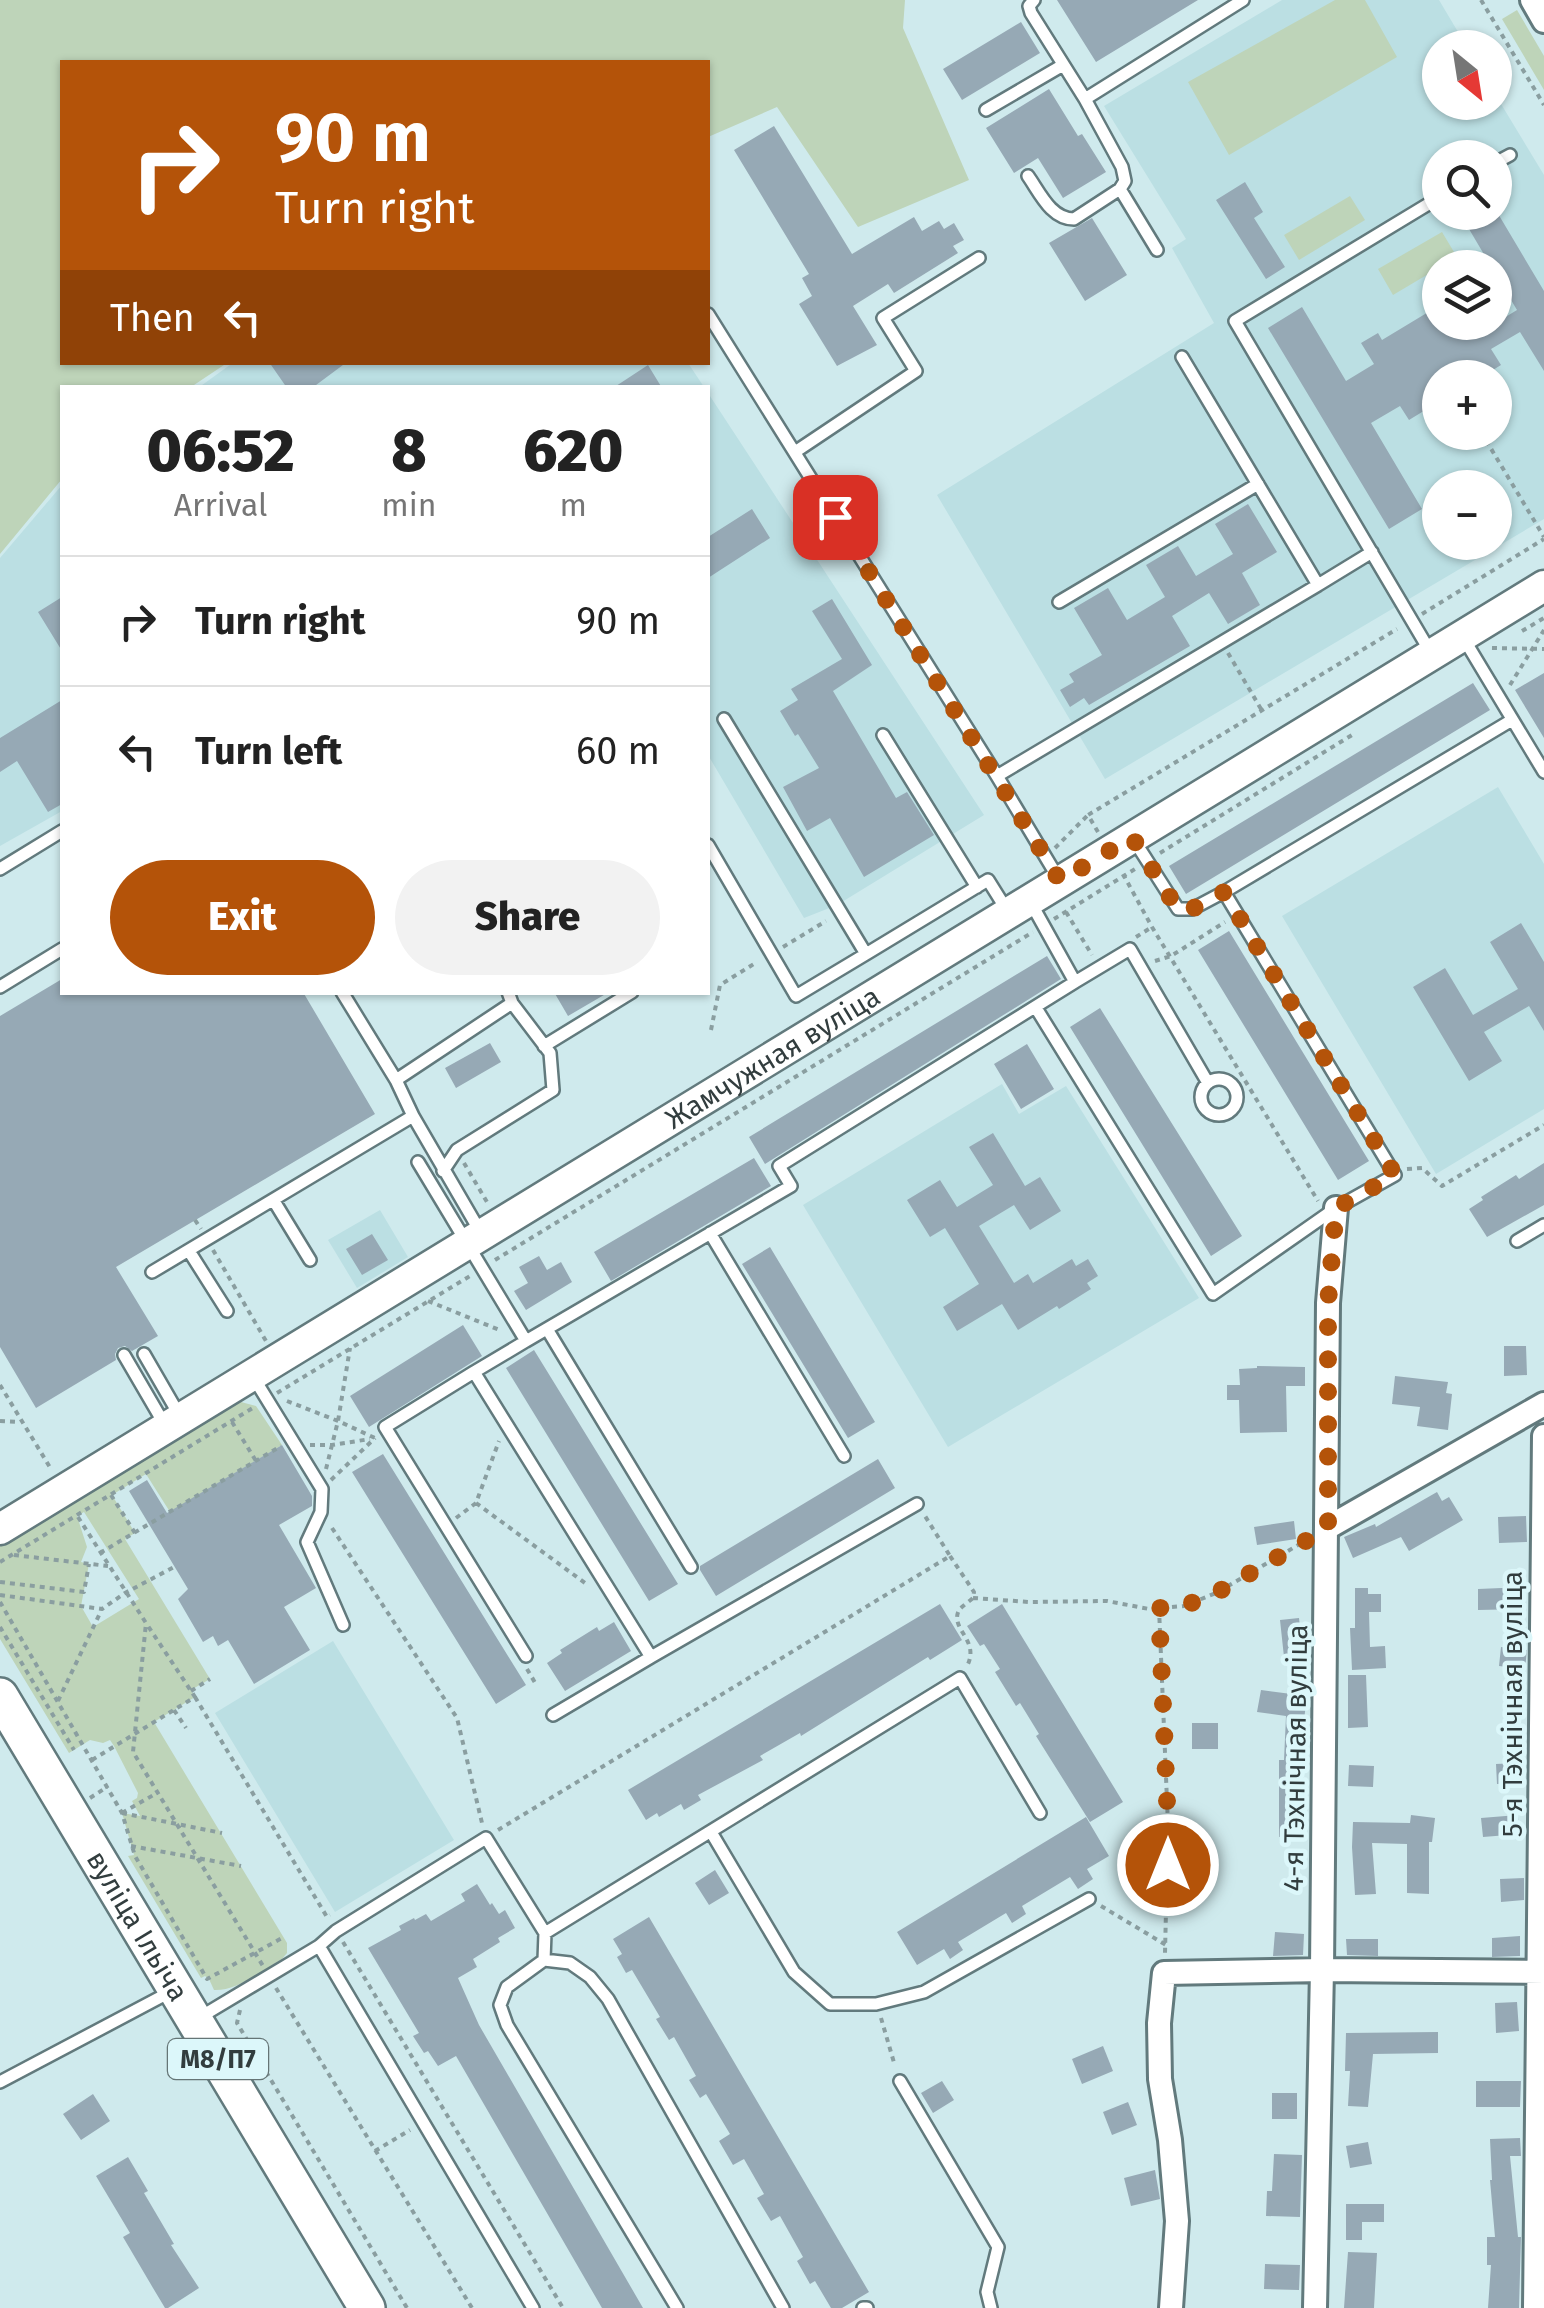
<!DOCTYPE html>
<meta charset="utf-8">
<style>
:root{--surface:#fff;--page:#f2f2f2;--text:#222;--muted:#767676;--line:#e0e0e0;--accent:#b45309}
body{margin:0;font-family:"Fira Sans",sans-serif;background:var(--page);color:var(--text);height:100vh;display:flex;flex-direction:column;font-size:38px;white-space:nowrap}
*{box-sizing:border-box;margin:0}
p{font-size:32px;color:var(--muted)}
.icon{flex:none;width:55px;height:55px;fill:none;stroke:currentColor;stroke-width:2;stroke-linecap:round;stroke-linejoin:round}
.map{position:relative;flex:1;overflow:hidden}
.drawer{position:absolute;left:60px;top:385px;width:650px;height:610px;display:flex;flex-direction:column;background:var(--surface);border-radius:0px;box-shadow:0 2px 8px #0004}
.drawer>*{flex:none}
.guide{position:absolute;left:60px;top:60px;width:650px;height:305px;border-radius:0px;box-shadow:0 2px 8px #0004;background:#b45309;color:#fff;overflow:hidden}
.needle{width:65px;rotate:150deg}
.buttons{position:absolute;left:1422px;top:30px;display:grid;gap:20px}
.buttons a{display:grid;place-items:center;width:90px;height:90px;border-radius:50%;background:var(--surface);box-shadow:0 2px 8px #0004;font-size:50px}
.pin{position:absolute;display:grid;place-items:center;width:85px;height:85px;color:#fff;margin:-42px;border-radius:20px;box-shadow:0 5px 15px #0006}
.me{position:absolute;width:110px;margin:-55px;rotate:0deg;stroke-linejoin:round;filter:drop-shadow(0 0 8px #0008)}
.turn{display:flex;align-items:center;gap:35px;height:210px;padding:0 50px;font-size:45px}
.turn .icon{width:130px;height:130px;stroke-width:2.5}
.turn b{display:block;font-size:70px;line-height:85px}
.then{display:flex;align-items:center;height:95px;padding:0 50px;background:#0003;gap:20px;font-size:38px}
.eta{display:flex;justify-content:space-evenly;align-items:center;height:170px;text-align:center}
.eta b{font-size:60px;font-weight:800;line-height:70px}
.primary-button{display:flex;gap:20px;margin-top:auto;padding:20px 50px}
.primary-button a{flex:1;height:115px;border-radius:60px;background:var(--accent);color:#fff;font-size:40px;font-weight:800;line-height:115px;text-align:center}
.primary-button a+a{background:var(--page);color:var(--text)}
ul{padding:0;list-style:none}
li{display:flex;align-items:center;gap:30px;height:130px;padding:0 50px;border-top:2px solid var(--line)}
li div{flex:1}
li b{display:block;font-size:38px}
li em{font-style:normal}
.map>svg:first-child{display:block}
.built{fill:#bbdfe3;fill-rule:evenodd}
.green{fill:#bed4b9;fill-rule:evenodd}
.building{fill:#96a9b5}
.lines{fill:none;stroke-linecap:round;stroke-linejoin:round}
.service-casing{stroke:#627a7d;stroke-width:16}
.minor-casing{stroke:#627a7d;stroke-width:28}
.secondary-casing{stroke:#627a7d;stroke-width:35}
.primary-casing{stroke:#627a7d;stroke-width:40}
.path{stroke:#8a9ea0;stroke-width:4;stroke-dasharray:5 5;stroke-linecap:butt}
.service{stroke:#fff;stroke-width:11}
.minor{stroke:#fff;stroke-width:22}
.secondary{stroke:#fff;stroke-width:30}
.primary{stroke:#fff;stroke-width:35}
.route{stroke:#b45309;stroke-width:18;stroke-dasharray:0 32.4}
.labels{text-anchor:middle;stroke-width:9;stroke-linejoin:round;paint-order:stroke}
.shield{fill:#dcf7fa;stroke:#657576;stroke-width:2.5}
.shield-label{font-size:25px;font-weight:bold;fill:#323d3e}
.street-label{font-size:28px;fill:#323d3e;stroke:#dcf7fa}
</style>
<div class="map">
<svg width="1544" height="2308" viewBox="0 0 1544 2308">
<rect width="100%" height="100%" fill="#cfeaed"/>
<path class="built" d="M1282,0H1439L1467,47L1440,48V102H1495V94L1544,175V519L1105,779L937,495L1214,323L1172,248L1186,239L1104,106ZM1440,158H1495V212H1440ZM1440,268H1495V322H1440ZM1440,378H1495V432H1440ZM1440,488H1495V542H1440Z
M234,362L688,363L704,387L198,388Z
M708,393L984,815L837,905L804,918L708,755Z
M62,485V811L0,846V558Z
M1498,787L1544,864V1109L1436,1174L1282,916Z
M1002,1084L1019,1114L1066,1086L1199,1298L948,1447L803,1205Z
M380,1210L408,1257L357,1288L328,1240Z
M333,1641L454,1840L335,1912L215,1713Z"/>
<path class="green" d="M0,0H905L903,28L969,180L858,227L777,107L708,137V62H62V362L227,363L191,387L62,388V479L0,554Z
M1335,0H1365L1397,57L1229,155L1188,82Z
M1517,10L1544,56V90L1502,19Z
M1350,196L1365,220L1299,260L1284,235Z
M1442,232L1457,257L1393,295L1378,269Z
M241,1402L256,1406L282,1445L170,1512L146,1474L112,1495L135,1533L125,1539L210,1679L191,1690L195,1697L154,1722L287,1943V1953L282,1959C262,1971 237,1991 214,1990L209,1979L205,1976L201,1978L128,1856L134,1855L122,1813L140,1816L132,1801L137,1798L138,1793L114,1746L110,1740L103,1743L90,1740L69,1753L0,1639V1546L235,1404ZM84,1512L139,1599L93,1627L81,1606L89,1564L81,1562L87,1547L77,1516Z"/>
<path class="building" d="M1057,0H1198L1096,62Z
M1021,22L1040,53L962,100L943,69Z
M1049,89L1078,136L1082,134L1106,172L1063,198L1038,158L1014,173L986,128Z
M774,126L852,254L914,217L922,231L939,221L944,229L954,223L964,240L953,246L958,253L894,293L888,284L853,306L877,345L837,366L799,304L812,296L802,278L809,274L734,150Z
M1245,182L1263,212L1254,218L1285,267L1266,279L1216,200Z
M1459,212H1497L1544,291V371L1520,332L1491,349L1501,365L1480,378H1440V401L1409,420L1400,406L1371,423L1422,509L1389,529L1268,328L1302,307L1346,381L1374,364L1361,343L1378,333L1382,340L1440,305V322H1475L1481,332L1517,310L1495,273V268H1492Z
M1092,218L1127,275L1085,301L1049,243Z
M269,362H347L312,388H287Z
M648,365L662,388H613Z
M1248,504L1277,552L1242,573L1260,605L1228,624L1209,593L1172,616L1190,646L1089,705L1084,698L1070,707L1060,690L1074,682L1069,674L1102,655L1074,608L1108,588L1127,620L1165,597L1146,565L1178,546L1196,576L1233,554L1215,524Z
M752,509L770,538L708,578V537Z
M62,597V651L38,612Z
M832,599L872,665L833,691L896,798L907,792L934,835L864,877L830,818L807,831L783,787L819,768L798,734L795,736L780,711L798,700L791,689L842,659L812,611Z
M1544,673V738L1515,690Z
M1473,683L1490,710L1186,894L1169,866Z
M62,700V804L48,812L17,761L0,772V738Z
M1521,923L1544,962V1031L1529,1006L1484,1032L1502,1061L1469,1081L1413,987L1445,968L1473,1015L1518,989L1490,942Z
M1229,931L1369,1161L1338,1180L1198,950Z
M1047,956L1061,979L765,1164L749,1137Z
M62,979V992H303L375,1114L116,1267L158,1336L132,1351L125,1346L118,1348L115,1354L116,1360L36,1408L0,1347V1016Z
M554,992H609L568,1016Z
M1100,1008L1242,1236L1211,1256L1070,1027Z
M490,1043L501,1062L456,1088L445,1068Z
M1027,1044L1054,1089L1021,1109L994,1064Z
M993,1133L1025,1186L1040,1177L1061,1211L1030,1230L1014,1205L979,1226L1014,1283L1028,1274L1033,1283L1072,1259L1076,1266L1088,1259L1098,1276L1087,1283L1091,1289L1059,1309L1057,1306L1018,1330L1002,1304L957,1331L943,1307L979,1284L945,1228L930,1237L907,1200L940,1180L957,1207L993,1185L969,1147Z
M754,1158L771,1186L611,1281L594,1252Z
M1544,1163V1205L1487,1237L1469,1209L1483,1200L1481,1197L1516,1175L1519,1179Z
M372,1234L388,1260L362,1275L346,1249Z
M770,1247L875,1422L848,1438L742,1264Z
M539,1256L547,1270L561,1262L572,1282L526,1310L514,1291L528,1283L519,1267Z
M463,1325L482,1356L369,1427L350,1396Z
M1504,1346H1526L1527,1375L1504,1376Z
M534,1350L678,1584L649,1601L506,1368Z
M1257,1366L1305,1367V1386H1286L1287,1432L1240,1433L1239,1400H1227V1385H1240L1239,1369L1257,1368Z
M1395,1376L1448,1382L1446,1393L1452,1394L1448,1430L1417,1426L1420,1407L1392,1404Z
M282,1445L312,1496V1506L279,1525L316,1588L284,1607L310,1650L254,1684L228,1640L218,1646L213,1636L203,1642L178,1599L188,1589L129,1491L147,1480L167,1513Z
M383,1454L526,1685L496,1704L352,1472Z
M878,1459L895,1488L716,1596L700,1570V1566Z
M1437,1492L1442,1501L1449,1497L1463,1520L1409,1551L1401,1537L1353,1558L1344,1537L1375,1524L1376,1527Z
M1526,1516L1527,1542L1499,1543L1498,1517Z
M1294,1521L1296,1539L1257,1545L1254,1527Z
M1525,1587L1526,1609L1478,1610V1589Z
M1355,1588H1368V1594H1381V1612H1369L1370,1647L1385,1646L1386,1668L1352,1670L1350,1628H1355Z
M940,1604L962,1640L930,1660L928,1657L801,1736L800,1733L760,1756L763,1760L698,1795L701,1800L684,1810L681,1804L659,1817L657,1813L646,1820L628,1790Z
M1002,1604L1123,1802L1090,1822L1036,1736L1039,1734L1020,1703L1016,1706L995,1672L1000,1669L984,1644L980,1646L967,1626Z
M1299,1618L1303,1655L1284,1657L1280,1620Z
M614,1622L631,1651L565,1691L547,1663L562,1653L560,1650L597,1627L599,1631Z
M1501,1647L1527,1650L1525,1669L1499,1666Z
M1348,1675H1366L1368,1727L1348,1728Z
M1261,1690L1307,1696L1299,1760H1304V1785H1298L1300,1836L1279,1837V1760H1284L1286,1716L1257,1712Z
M1192,1723H1218V1749H1192Z
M1515,1763L1516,1767H1524V1783L1497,1784L1496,1764Z
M1349,1765L1374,1766L1373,1787L1348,1786Z
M1411,1815L1435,1818L1432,1842H1429V1894L1407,1893V1844L1372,1843L1376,1894L1355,1895L1352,1847L1353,1822L1410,1823Z
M1518,1815L1520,1834L1483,1837L1481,1818Z
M1086,1817L1109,1856L1087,1869L1093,1879L1078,1889L1070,1877L1022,1906L1026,1914L1012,1923L1006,1913L958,1942L963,1950L950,1959L944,1949L917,1965L897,1932Z
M715,1870L729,1893L709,1905L695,1883Z
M1524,1878V1900L1501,1902L1500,1879Z
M477,1884L490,1905L492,1903L499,1914L505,1910L515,1928L498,1938L500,1942L473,1959L477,1967L458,1978L479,2025L643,2308H602L456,2056L438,2066L428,2051L424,2053L413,2036L419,2033L368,1948L401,1930L399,1926L414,1918L415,1920L426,1914L431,1921L465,1901L461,1894Z
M649,1917L869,2292L842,2308H831L815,2281L810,2284L797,2261L803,2257L780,2216L771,2221L757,2198L764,2194L744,2159L733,2165L719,2141L730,2134L706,2094L700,2098L689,2080L696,2076L674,2037L669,2040L656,2019L660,2017L632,1970L626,1973L617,1957L622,1954L613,1939Z
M1275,1932L1304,1934L1303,1955L1273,1956Z
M1520,1936V1956L1492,1957V1938Z
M1346,1939H1378V1956L1347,1955Z
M1517,2002L1519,2031L1496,2033L1495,2003Z
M1438,2032V2053L1373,2054L1368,2107L1348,2106L1350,2071H1345L1346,2033Z
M1103,2046L1113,2071L1082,2084L1072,2059Z
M942,2081L954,2100L933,2113L921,2093Z
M1476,2081H1521L1520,2107H1476Z
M1272,2093H1297V2119H1272Z
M93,2094L110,2121L81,2140L63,2114Z
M1128,2102L1137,2125L1112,2135L1103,2112Z
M1520,2138L1521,2156H1510L1518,2237H1521L1519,2308H1488L1491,2265H1487V2237H1495L1490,2180H1492L1490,2139Z
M1368,2142L1372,2164L1350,2168L1346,2146Z
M1274,2154L1302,2155L1300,2217L1266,2216L1267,2191H1272Z
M128,2157L148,2191L144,2193L174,2244L171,2245L199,2288L168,2308H165L153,2288L123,2237L130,2233L96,2176Z
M1155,2170L1160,2199L1131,2206L1124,2178Z
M1346,2204H1384V2222H1362V2240H1346Z
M1348,2252L1377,2253L1374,2308H1344Z
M1265,2264L1300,2265L1299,2290L1264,2289Z"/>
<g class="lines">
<g class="service-casing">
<path id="service" d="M1034,0L1029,6L1031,13L1085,99L1243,0
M986,110L1063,65
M1495,163L1510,155
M1028,176C1040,193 1051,219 1074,219L1120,189L1125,181L1122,167L1085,99
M1120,189L1157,250
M708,314L997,776L1060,881
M795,452L916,371L883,318L979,258
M1318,585L1372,552
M1059,602L1258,484
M1464,639L1544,772
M1431,653L1235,321L1440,197
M724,719L866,954L988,880L1008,912
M883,735L977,887
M997,776L1318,585L1182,357
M1132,837L1178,909H1192L1224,892
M708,845L796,996L866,954
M0,869L62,831
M1075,982L1130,949L1208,1083
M0,987L62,949
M1036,1008L1213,1294L1336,1208L1395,1175L1224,892L1512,720
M544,1046L632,992
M1201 1097a18 18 0 1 1 36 0a18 18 0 1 1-36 0Z
M396,1080L512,1003L508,992
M413,1116L481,1233
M418,1162L526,1341L791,1186L779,1166L1075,982L1031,903
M443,1171L457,1150L553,1090L550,1053L512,1003
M274,1201L310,1260
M710,1233L844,1456
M1517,1241L1544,1225
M189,1251L227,1311
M152,1272L413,1116L396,1080L342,992
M547,1329L691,1567
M526,1341L474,1372L651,1657L917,1504
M144,1354L181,1418
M124,1355L166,1427
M474,1372L385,1427L526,1656
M252,1375L322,1489L321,1512L307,1542L343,1625
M553,1715L651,1657
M711,1832L794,1972L830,2004H876L924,1992L1089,1899
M545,1933L544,1960L507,1987L500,2005L507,2025L677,2308
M319,1946L533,2308
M544,1960L570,1963L590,1977L608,1999L783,2308
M197,2019L319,1946L336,1931L486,1838L545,1933L960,1678L1040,1813
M900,2081L998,2247L987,2292L991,2308
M0,2082L172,1991
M863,2308H867"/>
</g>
<g class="minor-casing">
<path id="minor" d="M1532,0L1544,21
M1327,1528L1544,1404
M1171,2308L1177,2221L1170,2140L1160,2079L1159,2023L1164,1973L1322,1970L1544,1972
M1315,2308L1322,1970L1328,1303L1336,1208
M1535,2308L1544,1436"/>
</g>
<g class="secondary-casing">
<g id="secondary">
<path id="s1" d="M0,1529L1544,586"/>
</g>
</g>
<g class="primary-casing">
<g id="primary">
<path id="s2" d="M0,1696L367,2308"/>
</g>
</g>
<path class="path" d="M1481,0L1544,105
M1481,432L1544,537
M1422,614L1544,539
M1522,631L1544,618
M1492,648L1544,649
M1228,653L1261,709
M1510,685L1544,630
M1098,832L1088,815L1397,629
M1055,848L1088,815
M1160,853L1352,735
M1123,874L1152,927L1318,1201
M1066,912L1092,955
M1054,919L1135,869
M1136,937L1152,927
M783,947L826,921
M1155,961L1171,956L1225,922
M711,1030L720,985L757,962
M464,1163L487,1202
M1407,1169L1422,1168L1442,1186L1544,1125
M195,1220L201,1229
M213,1250L266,1341
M495,1260L1033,932
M428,1301L502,1331
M0,1385L51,1469
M277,1393L470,1276
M287,1401L338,1421L375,1438
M0,1421L20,1422
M232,1422L256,1461
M310,1445H332L370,1439
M326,1469L338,1421L350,1348
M331,1480L375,1438
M111,1495L135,1533
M476,1503L585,1583
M78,1517L146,1623L133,1752L263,1966
M456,1518L476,1503L499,1441
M332,1528L457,1718L482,1823
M100,1553L281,1446
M14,1555L108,1566
M950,1556L974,1592L973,1598C971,1600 960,1608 959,1610C949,1630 982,1640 966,1668
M0,1562L256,1406
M0,1582L84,1592L89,1564
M0,1595L102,1609L125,1593L174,1567
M973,1598L1029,1602L1107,1601L1149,1609L1184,1606L1216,1593L1305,1541
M0,1602L122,1813L135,1856L207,1979L284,1937
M1159,1608L1168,1825L1165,1953
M0,1627L74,1750
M527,1669L537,1686
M191,1691L210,1679
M195,1697L327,1917L330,1915
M58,1701L101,1611
M174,1710L186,1728
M92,1760L195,1697L148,1626
M90,1798L107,1787
M122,1813L222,1833
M122,1813L157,1793
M498,1830L950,1556L925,1516
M131,1846L241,1866
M1101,1906L1166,1945
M343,1942L563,2308
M276,1988L472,2308
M240,2010L237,2023L407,2308
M881,2018L895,2066
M375,2151L410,2130"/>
<use href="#service" class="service"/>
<use href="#minor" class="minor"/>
<use href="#secondary" class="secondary"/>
<use href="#primary" class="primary"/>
</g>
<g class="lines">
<path class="route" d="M835,517L1060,881L1132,837L1178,910L1192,909L1224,892L1395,1175L1336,1208L1328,1303V1528L1216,1593L1184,1606L1159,1608L1168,1825V1865"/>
</g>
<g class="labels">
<rect class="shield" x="168" y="2039" width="100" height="40" rx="8"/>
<g class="shield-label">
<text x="218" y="2068">М8/П7</text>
</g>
<g class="street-label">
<text dy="10" stroke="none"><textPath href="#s1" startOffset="905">Жамчужная вуліца</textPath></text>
<text transform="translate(1512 1704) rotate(-90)" y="10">5-я Тэхнічная вуліца</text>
<text transform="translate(1295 1758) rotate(-89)" y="10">4-я Тэхнічная вуліца</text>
<text dy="10" stroke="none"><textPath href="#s2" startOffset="268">вуліца Ільіча</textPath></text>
</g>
</g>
</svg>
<div class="buttons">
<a><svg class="needle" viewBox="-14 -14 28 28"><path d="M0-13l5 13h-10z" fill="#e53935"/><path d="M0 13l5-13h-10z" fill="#767676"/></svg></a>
<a><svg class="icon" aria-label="search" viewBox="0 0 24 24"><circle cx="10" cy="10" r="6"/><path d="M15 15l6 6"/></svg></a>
<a><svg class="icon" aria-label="layers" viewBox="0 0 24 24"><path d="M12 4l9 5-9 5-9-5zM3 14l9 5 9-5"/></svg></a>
<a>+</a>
<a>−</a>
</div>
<div class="pin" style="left:835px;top:517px;background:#d93025"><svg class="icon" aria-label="arrive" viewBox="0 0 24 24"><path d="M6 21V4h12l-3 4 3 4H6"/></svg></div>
<svg class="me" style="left:1168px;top:1865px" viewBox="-20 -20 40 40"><circle r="17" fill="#b45309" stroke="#fff" stroke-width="3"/><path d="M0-11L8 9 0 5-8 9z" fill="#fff"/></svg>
<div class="guide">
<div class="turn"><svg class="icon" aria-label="right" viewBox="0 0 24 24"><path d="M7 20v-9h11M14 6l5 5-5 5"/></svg><div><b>90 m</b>Turn right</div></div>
<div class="then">Then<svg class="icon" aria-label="left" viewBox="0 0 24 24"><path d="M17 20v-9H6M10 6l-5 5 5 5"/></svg></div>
</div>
<section class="drawer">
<div class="eta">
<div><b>06:52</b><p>Arrival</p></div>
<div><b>8</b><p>min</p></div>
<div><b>620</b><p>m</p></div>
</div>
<ul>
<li><svg class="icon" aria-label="right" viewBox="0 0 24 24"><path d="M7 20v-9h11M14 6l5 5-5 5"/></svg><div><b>Turn right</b></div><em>90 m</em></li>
<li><svg class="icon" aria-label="left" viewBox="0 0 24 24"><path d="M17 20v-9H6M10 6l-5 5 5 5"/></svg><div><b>Turn left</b></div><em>60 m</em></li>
</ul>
<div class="primary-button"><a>Exit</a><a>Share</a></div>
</section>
</div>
